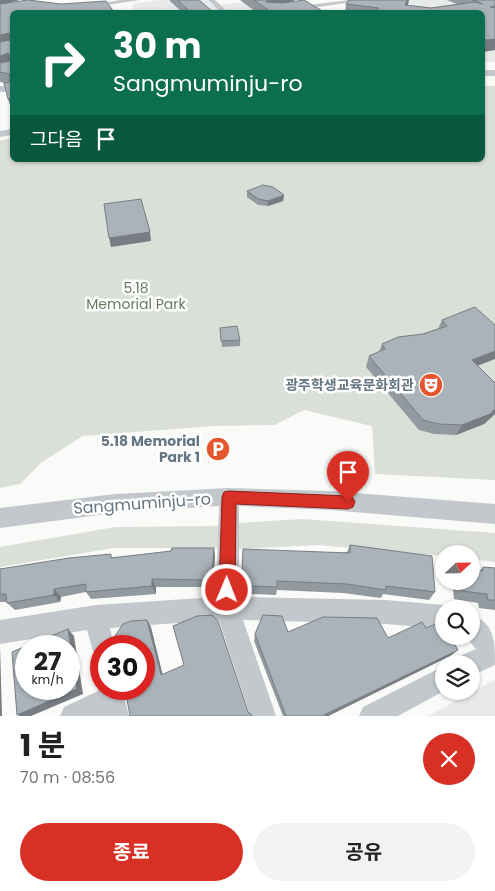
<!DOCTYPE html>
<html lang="ko">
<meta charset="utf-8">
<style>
:root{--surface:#fff;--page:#f2f2f2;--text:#222;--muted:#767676;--accent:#d93025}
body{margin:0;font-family:Poppins,"Noto Sans KR",sans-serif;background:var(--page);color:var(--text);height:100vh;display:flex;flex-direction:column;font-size:19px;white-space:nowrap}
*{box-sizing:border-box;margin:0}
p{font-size:16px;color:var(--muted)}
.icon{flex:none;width:28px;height:28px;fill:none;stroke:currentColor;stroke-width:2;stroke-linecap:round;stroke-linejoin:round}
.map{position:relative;height:716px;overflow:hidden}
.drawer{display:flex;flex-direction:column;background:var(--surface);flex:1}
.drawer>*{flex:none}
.banner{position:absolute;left:10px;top:10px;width:475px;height:152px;border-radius:8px;box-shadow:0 1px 4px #0004;background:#0b6e4f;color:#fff;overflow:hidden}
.needle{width:32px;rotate:68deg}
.fabs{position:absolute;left:435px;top:545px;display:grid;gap:10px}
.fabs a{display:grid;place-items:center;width:45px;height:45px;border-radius:50%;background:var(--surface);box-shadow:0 1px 4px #0004;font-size:25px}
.speed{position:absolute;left:15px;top:635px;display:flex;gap:10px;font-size:25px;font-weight:700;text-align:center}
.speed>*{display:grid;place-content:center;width:65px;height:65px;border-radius:50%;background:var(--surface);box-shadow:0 1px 4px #0004;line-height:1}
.speed small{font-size:12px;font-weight:400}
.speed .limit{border:8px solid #d22;background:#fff;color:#111}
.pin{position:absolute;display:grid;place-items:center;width:42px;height:42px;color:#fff;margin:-51px -21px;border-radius:50% 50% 50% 0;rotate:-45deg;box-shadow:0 0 5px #0007}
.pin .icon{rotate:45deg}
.me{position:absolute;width:55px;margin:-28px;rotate:1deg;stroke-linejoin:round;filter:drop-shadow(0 0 4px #0008)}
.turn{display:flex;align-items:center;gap:18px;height:105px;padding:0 20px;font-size:22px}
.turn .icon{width:65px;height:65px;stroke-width:2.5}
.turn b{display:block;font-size:35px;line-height:42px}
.then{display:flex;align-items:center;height:48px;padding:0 20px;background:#0003;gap:10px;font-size:19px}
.round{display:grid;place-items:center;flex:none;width:52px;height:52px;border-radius:26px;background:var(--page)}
.overview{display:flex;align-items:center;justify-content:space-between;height:85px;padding:0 20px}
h1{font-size:30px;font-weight:700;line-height:38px}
.primary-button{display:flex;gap:10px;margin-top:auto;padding:10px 20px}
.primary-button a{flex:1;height:58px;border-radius:30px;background:var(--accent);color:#fff;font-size:20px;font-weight:700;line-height:58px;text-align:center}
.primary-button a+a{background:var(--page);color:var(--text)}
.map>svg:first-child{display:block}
.built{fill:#e8e9e9}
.green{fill:#dadfd7}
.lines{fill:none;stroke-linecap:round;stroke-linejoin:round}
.minor{fill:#c3c8cc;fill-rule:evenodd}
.wall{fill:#929a9f}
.shaded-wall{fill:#777d82}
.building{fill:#aab3b9;stroke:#777d82;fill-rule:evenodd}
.route{fill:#d93025;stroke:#8d1f18}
.labels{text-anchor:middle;stroke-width:5;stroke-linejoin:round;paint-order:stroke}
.park-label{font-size:14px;fill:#687a64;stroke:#fff}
.poi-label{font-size:14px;font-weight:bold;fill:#657683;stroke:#fff;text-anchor:end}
.near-street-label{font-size:16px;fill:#657683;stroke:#fff}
</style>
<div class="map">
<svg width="495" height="716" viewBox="0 0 495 716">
<rect width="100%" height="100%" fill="#fafaf8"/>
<path class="built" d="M159,0H207L222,12H137L132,6L137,3Z
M259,0H295L299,3L297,5L243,12H229L220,5Z
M401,0H478L495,7V62H483L482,12H425Z
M495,680V716H428Z"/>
<path class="green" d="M483,86H495V480L375,474L372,426L304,410L275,425L213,426L83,436L42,462L20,484L0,488V141L12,138V160H482Z
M302,519L495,533V562L471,559V554H444V556L318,545L239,549V523Z
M220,526L219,548H114L0,567V547L115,527Z"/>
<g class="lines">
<path class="minor" d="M120,0H140L87,8L84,6Z
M208,0H215L228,12H221Z
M349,0H368L282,12H267L270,10Z
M482,70H495V76H482Z
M0,86H12V92H0Z
M12,129V135L0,137V131Z
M229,488L330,491L495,504V524L330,510L239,506V597L386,600L444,605L452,609H444V629L386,624L243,620L276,716H250L219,620L110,628L114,646H101V658L94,654L87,630L0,644V620L96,605L216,597L219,506L115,513L0,528V508L115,494Z
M471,615C495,622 495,643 495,665L471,676V664H459L462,655L476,649L465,636H471Z
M444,666V691L398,716H359L363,707Z
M101,680V689H122L129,716H60L64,707L98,691Z"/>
</g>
<path class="wall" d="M0,0H19L12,2V110L4,83L0,82Z
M170,0H199L213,12H182L170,1Z
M240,0H294V1L324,12H256Z
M447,0H495V50L482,51V12H345L346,4L408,5L431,8L457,4Z
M247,191L284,195L283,201L268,206L258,205L247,197Z
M475,307L478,366L495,383V414L484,424L456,435L434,434L419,430L366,367L369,356L379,352L382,344L423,334L438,329L442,320Z
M220,328L240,340V346L222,347Z
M350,545L435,592L429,600L383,594L381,598L343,593L277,590L276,595L251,594L242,582V574L347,552Z
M215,556L213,581L206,587H156V594L91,599L86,592L61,597L60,602L15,610L7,603V602H0V569L112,557Z
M483,567L495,568V610L479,608L478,603L454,599L452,581H471Z
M426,628L458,650L450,656L328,716H283L254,641L255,634L288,632L388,638Z"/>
<path class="shaded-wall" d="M0,0H19L0,6Z
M268,0H294V5L266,2Z
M407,0H409L408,5L404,12L405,5Z
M9,33L12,43L0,46V35Z
M495,39V50L483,52L486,40Z
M8,53L12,64L0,67V56Z
M12,98V110L8,99Z
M284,195L283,201L268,206V201Z
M150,232L151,241L111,247L109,238Z
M495,351V359L467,370L472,360Z
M495,409V414L484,424L456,435L462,425Z
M214,548L215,556L213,581L206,587L205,580Z
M152,579L156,587V594L152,586Z
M54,589L61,597L60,602L54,595Z
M147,620L151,627L164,680L161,675Z
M68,629L74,636L83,694L31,716H20L17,715Z
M0,646L2,716H0Z
M458,650L450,656L328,716H324Z"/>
<path class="building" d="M28,0L61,4L106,1L114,12H12V98L8,99L4,83L10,82V74L0,72V63L10,61V55L8,53L0,56V42L10,40L11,35L9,33L0,35V4Z
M178,0H199L213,12H190Z
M254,0H268L266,2L283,3L304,0L324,12H271Z
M349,0H407L405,5L431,8L475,2L483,4L473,0H495V6L490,7L495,8V39L486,40L482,38V12H376L379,8L346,4Z
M263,185L273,187L284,195L268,201L258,199L247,191Z
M141,199L150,232L109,238L104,204Z
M475,307L495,325V351L472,360L495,383V409L490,414L462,425L439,424L423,420L369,356L385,349L382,344L398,337L423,334L447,326L442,320Z
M237,326L240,340L221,341L220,328Z
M350,545L432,556L435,592L386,586V590L347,584L277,581V587L251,586L242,574L243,549L350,553Z
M172,548H214L212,574L205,580L152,579V586L86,592V584L54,589V595L7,603L6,594H0V569L69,558L111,554V558L171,551Z
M483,567L495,568V600H488L487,594L462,591L461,581H471V569L483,571Z
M212,615L218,621L248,712L251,714L252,716H130L125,689H144V646H117L115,636L123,624L131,621L147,620L161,675L184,665L173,626L197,616Z
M263,615L282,616L288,632L323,617L377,618L388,638L422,622L426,628L438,623H442L444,626V636H450L458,650L324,715L325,716H286L255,634Z
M68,629L77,689L17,715L12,652ZM26,646H69V689H26Z"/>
<path class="route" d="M229,491L348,496L353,498L355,502L353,507L348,509L236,504L235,590L233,595L227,597L222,595L219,590L222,497L224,492Z"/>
<defs>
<g id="theatre-disc" transform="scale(1.25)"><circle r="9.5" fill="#e4572e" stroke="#fff"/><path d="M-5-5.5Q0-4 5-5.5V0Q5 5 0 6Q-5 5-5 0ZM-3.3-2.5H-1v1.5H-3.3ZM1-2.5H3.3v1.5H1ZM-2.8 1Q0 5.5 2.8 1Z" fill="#fff"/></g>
<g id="parking-disc" transform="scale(1.25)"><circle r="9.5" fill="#e4572e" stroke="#fff"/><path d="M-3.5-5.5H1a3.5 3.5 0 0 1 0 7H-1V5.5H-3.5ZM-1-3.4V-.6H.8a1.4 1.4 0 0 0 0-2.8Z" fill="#fff"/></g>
</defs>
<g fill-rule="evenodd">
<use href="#theatre-disc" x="431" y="385"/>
<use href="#parking-disc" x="218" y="449"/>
</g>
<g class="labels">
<g class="park-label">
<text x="136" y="293">5.18<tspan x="136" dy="16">Memorial Park</tspan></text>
</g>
<g class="poi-label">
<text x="414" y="390">광주학생교육문화회관</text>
<text x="200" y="446">5.18 Memorial<tspan x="200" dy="16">Park 1</tspan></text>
</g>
<g class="near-street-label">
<text transform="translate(142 503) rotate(-4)" y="6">Sangmuminju-ro</text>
</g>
</g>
</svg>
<div class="fabs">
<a><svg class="needle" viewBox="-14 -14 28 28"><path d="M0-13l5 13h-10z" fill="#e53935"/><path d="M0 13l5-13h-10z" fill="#767676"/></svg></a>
<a><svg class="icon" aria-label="search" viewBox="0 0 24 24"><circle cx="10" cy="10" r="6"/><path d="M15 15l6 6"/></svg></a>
<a><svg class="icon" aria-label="layers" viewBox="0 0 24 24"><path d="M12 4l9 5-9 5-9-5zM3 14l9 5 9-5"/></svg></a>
</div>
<div class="speed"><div>27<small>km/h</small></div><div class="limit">30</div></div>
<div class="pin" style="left:348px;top:502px;background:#d93025"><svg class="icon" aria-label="arrive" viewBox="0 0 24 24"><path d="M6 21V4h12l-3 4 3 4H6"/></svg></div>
<svg class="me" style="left:227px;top:590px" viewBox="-20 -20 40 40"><circle r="17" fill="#d93025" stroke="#fff" stroke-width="3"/><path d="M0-11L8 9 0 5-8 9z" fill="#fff"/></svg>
<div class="banner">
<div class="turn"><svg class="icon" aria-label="right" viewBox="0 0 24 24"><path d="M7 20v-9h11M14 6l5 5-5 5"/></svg><div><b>30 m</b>Sangmuminju-ro</div></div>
<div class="then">그다음<svg class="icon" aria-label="arrive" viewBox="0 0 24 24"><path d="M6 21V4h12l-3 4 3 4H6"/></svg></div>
</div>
</div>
<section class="drawer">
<div class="overview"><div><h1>1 분</h1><p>70 m · 08:56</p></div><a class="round" style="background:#d93025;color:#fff"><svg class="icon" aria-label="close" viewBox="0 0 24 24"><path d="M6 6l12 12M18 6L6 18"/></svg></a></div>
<div class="primary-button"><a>종료</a><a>공유</a></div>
</section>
